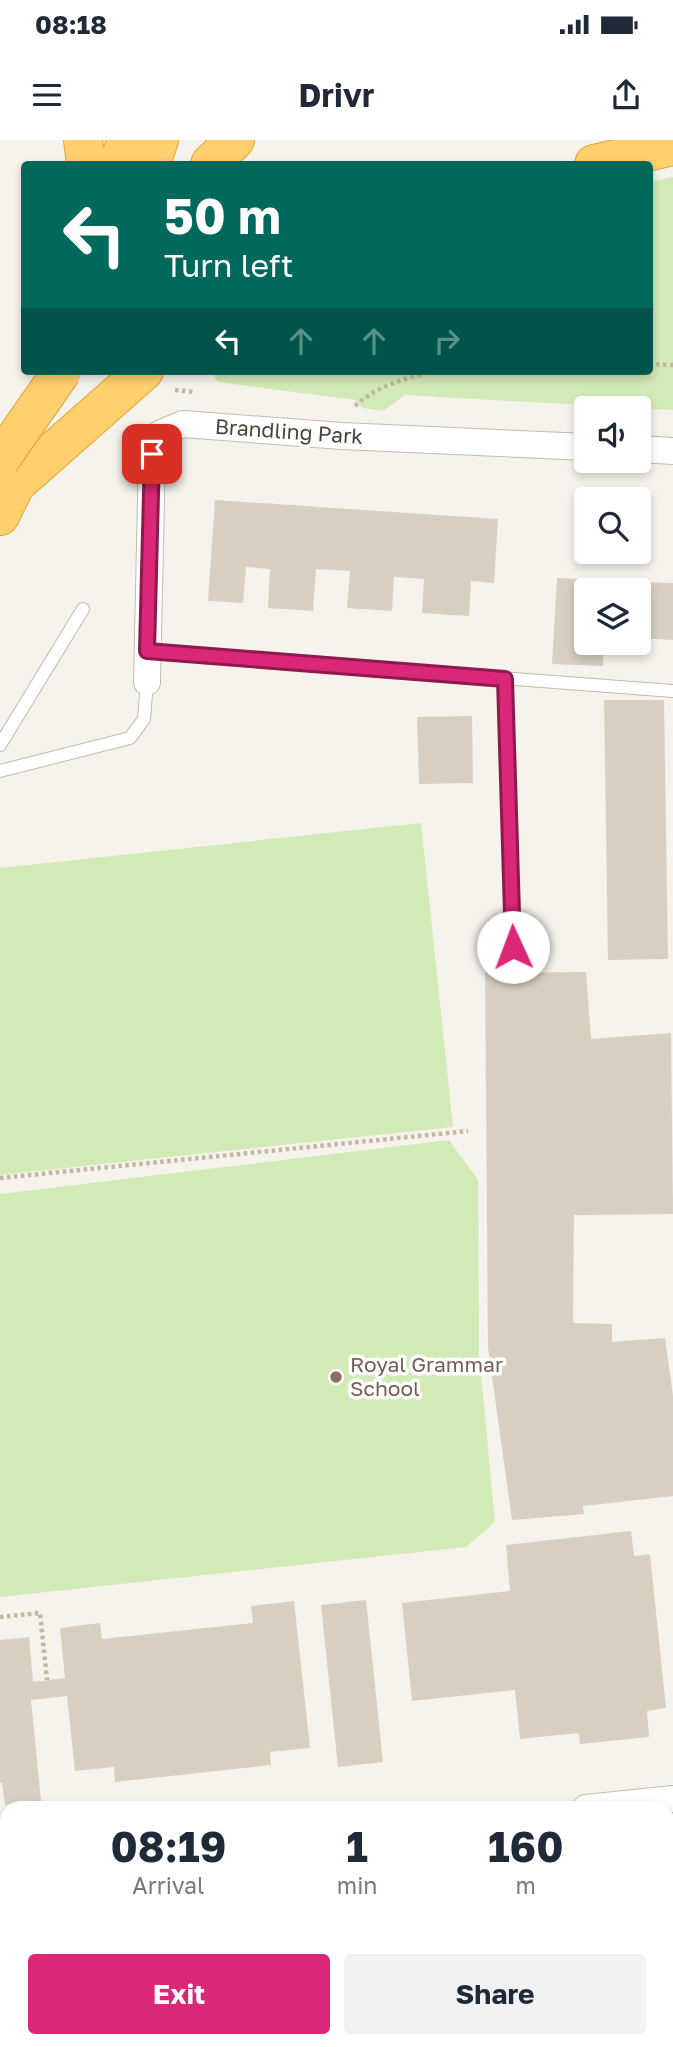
<!DOCTYPE html>
<style>
:root{--surface:#fff;--page:#f2f2f3;--text:#1f2937;--muted:#747a83;--accent:#db2777}
body{margin:0;font-family:"Golos Text",sans-serif;background:var(--page);color:var(--text);height:100vh;display:flex;flex-direction:column;font-size:26px;white-space:nowrap}
*{box-sizing:border-box;margin:0}
p{font-size:23px;color:var(--muted)}
.icon{flex:none;width:38px;height:38px;fill:none;stroke:currentColor;stroke-width:2;stroke-linecap:round;stroke-linejoin:round}
.map{position:relative;flex:1;overflow:hidden}
.details{position:absolute;left:0px;top:1661px;width:674px;height:247px;display:flex;flex-direction:column;background:var(--surface);border-radius:21px 21px 0 0;box-shadow:0 4px 10px #0003}
.details>*{flex:none}
.banner{position:absolute;left:21px;top:21px;width:632px;height:214px;border-radius:7px;box-shadow:0 4px 10px #0003;background:#00695c;color:#fff;overflow:hidden}
.buttons{position:absolute;left:574px;top:256px;display:grid;gap:14px}
.buttons a{display:grid;place-items:center;width:77px;height:77px;border-radius:7px;background:var(--surface);box-shadow:0 4px 10px #0003;font-size:35px}
.pin{position:absolute;display:grid;place-items:center;width:60px;height:60px;color:#fff;margin:-30px;border-radius:14px;box-shadow:0 4px 10px #0006}
.me{position:absolute;width:77px;margin:-38px;rotate:358deg;stroke-linejoin:round;filter:drop-shadow(0 0 5px #0008)}
.turn{display:flex;align-items:center;gap:24px;height:147px;padding:0 28px;font-size:32px}
.turn .icon{width:91px;height:91px;stroke-width:2.5}
.turn b{display:block;font-size:49px;line-height:60px}
.lanes{display:flex;align-items:center;height:66px;padding:0 28px;background:#0003;justify-content:center;gap:35px;direction:ltr}
.lanes .off{opacity:.35}
.eta{display:flex;justify-content:space-evenly;align-items:center;height:119px;text-align:center}
.eta b{font-size:42px;font-weight:700;line-height:49px}
.primary-button{display:flex;gap:14px;margin-top:auto;padding:14px 28px}
.primary-button a{flex:1;height:80px;border-radius:7px;background:var(--accent);color:#fff;font-size:28px;font-weight:700;line-height:80px;text-align:center}
.primary-button a+a{background:var(--page);color:var(--text)}
.status{display:flex;justify-content:space-between;align-items:center;height:49px;padding:0 35px;background:var(--surface);direction:ltr}
.status svg{height:19px;fill:currentColor}
header{display:flex;justify-content:space-between;align-items:center;height:91px;padding:0 28px;background:var(--surface);font-size:32px;font-weight:700}
.map>svg:first-child{display:block}
.green{fill:#d2eab5}
.building{fill:#d8cfc1}
.lines{fill:none;stroke-linecap:round;stroke-linejoin:round}
.lane-casing{stroke:#c2bbae;stroke-width:14}
.street-casing{stroke:#c2bbae;stroke-width:28}
.highway-casing{stroke:#e0a43c;stroke-width:40}
.path{stroke:#c4b79f;stroke-width:4.5;stroke-dasharray:3.5 3.5;stroke-linecap:butt}
.lane{stroke:#fff;stroke-width:12}
.street{stroke:#fff;stroke-width:26}
.highway{stroke:#ffcf6e;stroke-width:38}
.highway-bridge-casing{stroke:#e0a43c;stroke-width:40;stroke-linecap:butt}
.highway-bridge{stroke:#ffcf6e;stroke-width:38}
.route-casing{stroke:#8e194d;stroke-width:18}
.route{stroke:#db2777;stroke-width:12}
.education-dot{fill:#8d6e63;stroke:#fff;stroke-width:2.5}
.labels{text-anchor:middle;stroke-width:7;stroke-linejoin:round;paint-order:stroke}
.street-label{font-size:21px;fill:#4b4439;stroke:#fff}
.education-label{font-size:21px;fill:#785e54;stroke:#fff;text-anchor:start}
</style>
<div class="status"><b>08:18</b><svg viewBox="0 0 49 12"><path d="M0 12V9h3v3zM5 12V6h3v6zM10 12V3h3v9zM15 12V0h3v12zM26 1h20v11H26zM47 4h2v5h-2z"/></svg></div>
<header><svg class="icon" aria-label="menu" viewBox="0 0 24 24"><path d="M4 6h16M4 12h16M4 18h16"/></svg>Drivr<svg class="icon" aria-label="share" viewBox="0 0 24 24"><path d="M12 15V3M7 8l5-5 5 5M5 13v7h14v-7"/></svg></header>
<div class="map">
<svg width="673" height="1907" viewBox="0 0 673 1907">
<rect width="100%" height="100%" fill="#f6f3ec"/>
<path class="green" d="M673,37V270L405,255L383,271L363,268L355,260L218,242L211,231H649V42Z
M421,683L453,987L0,1035V728Z
M449,1000L478,1040L479,1213L495,1382L466,1407L0,1457V1054Z"/>
<path class="building" d="M215,360L498,379L494,443L471,441L469,476L422,473L424,439L394,437L392,471L347,468L350,431L316,429L313,471L268,468L270,429L246,427L243,463L208,461Z
M557,438L673,443V500L639,498V450H586V502H604L603,526L552,524Z
M604,560H664L668,819L608,820Z
M472,576L473,643L419,644L417,577Z
M586,832L591,899L671,893L673,1074L574,1075L573,1183L612,1184V1202L665,1198L673,1256V1356L583,1366L584,1374L512,1380L488,1208L485,833Z
M631,1391L634,1416L650,1414L666,1568L647,1571L649,1597L580,1604L579,1593L520,1599L515,1550L412,1561L402,1463L510,1451L506,1405Z
M366,1460L383,1622L338,1627L321,1465Z
M294,1461L310,1608L270,1612L271,1625L115,1642L114,1627L75,1631L67,1556L31,1560L41,1661L5,1665L2,1643H0V1500L29,1497L33,1542L65,1538L60,1488L100,1483L102,1499L253,1483L251,1466Z
M673,1712V1803H667V1713Z
M7,1788V1873L0,1862V1792Z
M25,1900H54L43,1907H29Z
M262,1900H315L316,1907H263Z"/>
<g class="lines">
<g class="lane-casing">
<path id="lane" d="M147,511L673,551
M505,539L513,807
M0,605L83,469
M0,631L130,598L144,579L147,542
M667,1888H673
M432,1900L433,1907
M498,1907L556,1900"/>
</g>
<g class="street-casing">
<path id="street" d="M639,309L673,311
M147,542L152,314L161,293L183,284L342,296L586,307
M586,1668L673,1659
M0,1725L7,1724
M181,1900V1907"/>
</g>
<g class="highway-casing">
<path id="highway" d="M83,0L86,24
M118,24L127,0
M151,24L159,0
M210,24L235,0
M594,24L673,6
M16,344L144,231
M0,376L27,321"/>
</g>
<path class="path" d="M649,224L673,225
M175,250L194,252
M355,266C378,245 405,239 433,231
M0,1038L468,991
M0,1477L40,1473L47,1540"/>
<use href="#lane" class="lane"/>
<use href="#street" class="street"/>
<use href="#highway" class="highway"/>
<g class="highway-bridge-casing">
<path id="highway-bridge" d="M0,320L62,231"/>
</g>
<use href="#highway-bridge" class="highway-bridge"/>
</g>
<g class="lines">
<g class="route-casing">
<path id="route" d="M152,314L147,511L505,539L513,807"/>
</g>
<use href="#route" class="route"/>
</g>
<circle class="education-dot" cx="336" cy="1237" r="7"/>
<g class="labels">
<g class="street-label">
<text transform="translate(289 292) rotate(4)" y="7">Brandling Park</text>
</g>
<g class="education-label">
<text x="350" y="1232">Royal Grammar<tspan x="350" dy="24">School</tspan></text>
</g>
</g>
</svg>
<div class="buttons">
<a><svg class="icon" aria-label="sound" viewBox="0 0 24 24"><path d="M4 9h4l5-4v14l-5-4H4zM17 9q2 3 0 6"/></svg></a>
<a><svg class="icon" aria-label="search" viewBox="0 0 24 24"><circle cx="10" cy="10" r="6"/><path d="M15 15l6 6"/></svg></a>
<a><svg class="icon" aria-label="layers" viewBox="0 0 24 24"><path d="M12 4l9 5-9 5-9-5zM3 14l9 5 9-5"/></svg></a>
</div>
<div class="pin" style="left:152px;top:314px;background:#d93025"><svg class="icon" aria-label="arrive" viewBox="0 0 24 24"><path d="M6 21V4h12l-3 4 3 4H6"/></svg></div>
<svg class="me" style="left:513px;top:807px" viewBox="-20 -20 40 40"><circle r="19" fill="#fff"/><path d="M0-13L10 11 0 6-10 11z" fill="#db2777"/></svg>
<div class="banner">
<div class="turn"><svg class="icon" aria-label="left" viewBox="0 0 24 24"><path d="M17 20v-9H6M10 6l-5 5 5 5"/></svg><div><b>50 m</b>Turn left</div></div>
<div class="lanes"><svg class="icon" aria-label="left" viewBox="0 0 24 24"><path d="M17 20v-9H6M10 6l-5 5 5 5"/></svg><svg class="icon off" aria-label="ahead" viewBox="0 0 24 24"><path d="M12 20V5M6 11l6-6 6 6"/></svg><svg class="icon off" aria-label="ahead" viewBox="0 0 24 24"><path d="M12 20V5M6 11l6-6 6 6"/></svg><svg class="icon off" aria-label="right" viewBox="0 0 24 24"><path d="M7 20v-9h11M14 6l5 5-5 5"/></svg></div>
</div>
<section class="details">
<div class="eta">
<div><b>08:19</b><p>Arrival</p></div>
<div><b>1</b><p>min</p></div>
<div><b>160</b><p>m</p></div>
</div>
<div class="primary-button"><a>Exit</a><a>Share</a></div>
</section>
</div>
